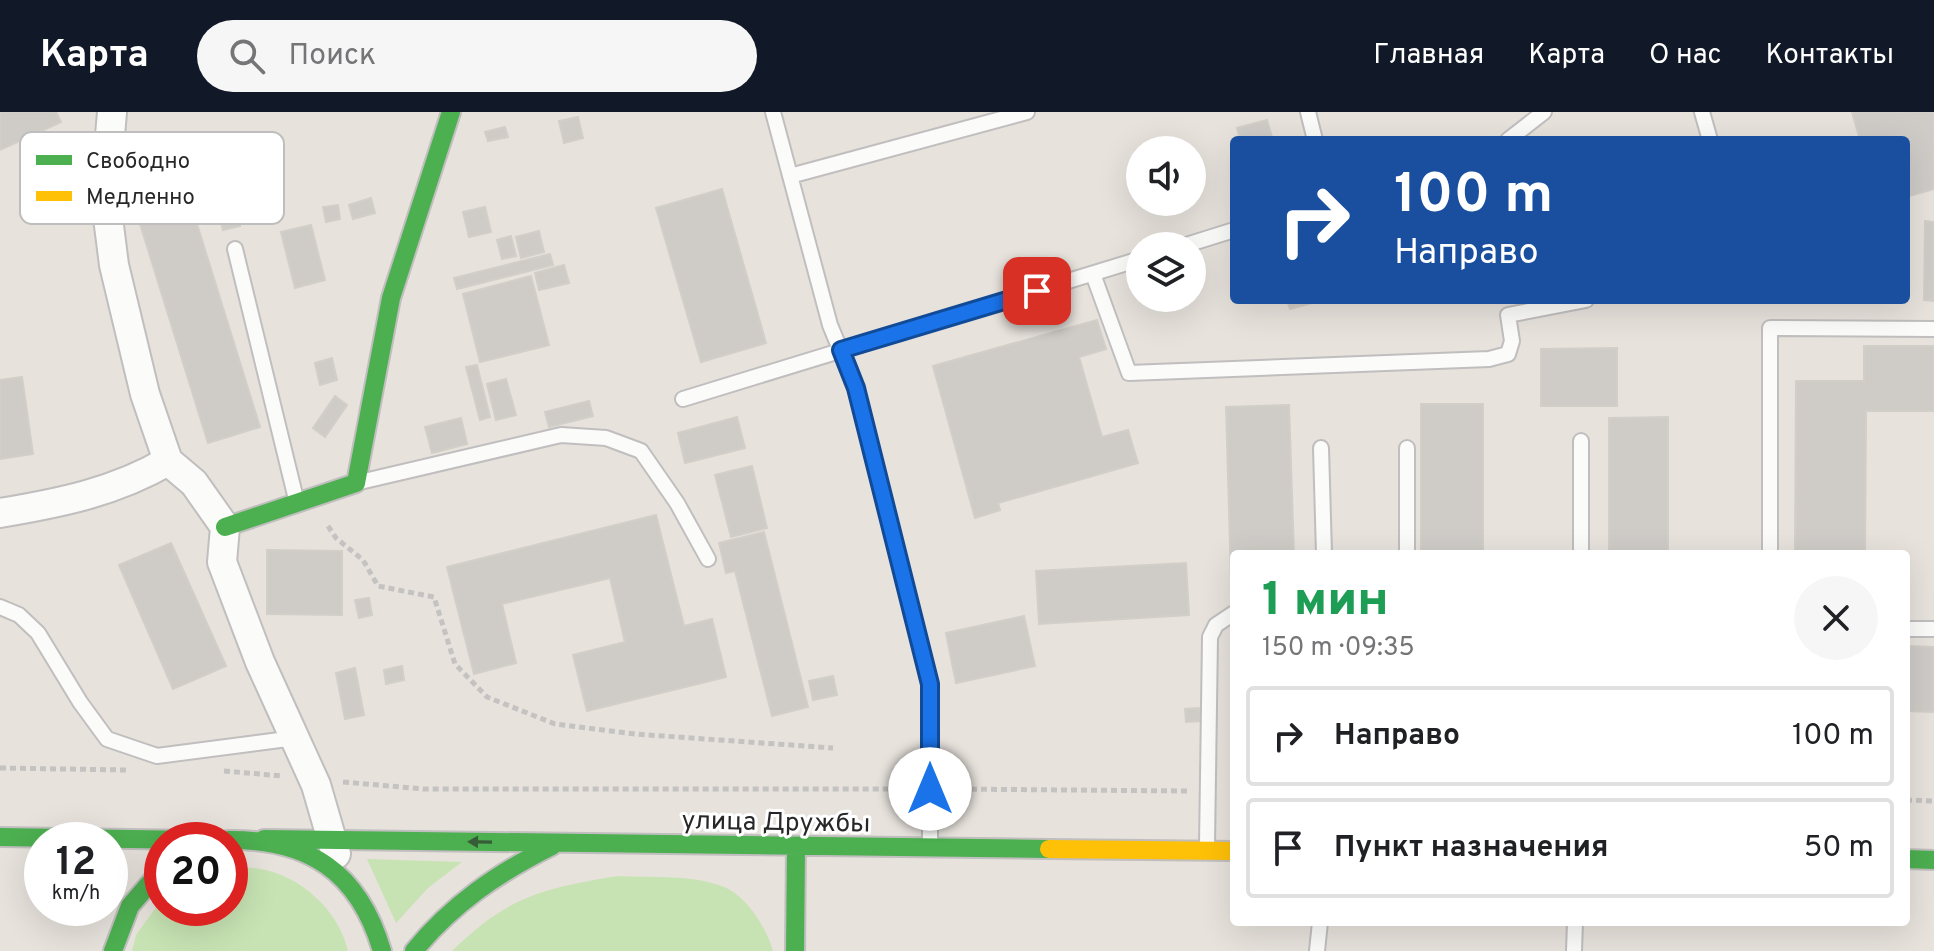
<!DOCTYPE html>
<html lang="ru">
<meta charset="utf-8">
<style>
:root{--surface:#fff;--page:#f6f6f6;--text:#202124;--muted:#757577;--line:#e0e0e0;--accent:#111827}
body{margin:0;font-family:Overpass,sans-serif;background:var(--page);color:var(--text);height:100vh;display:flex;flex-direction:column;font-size:30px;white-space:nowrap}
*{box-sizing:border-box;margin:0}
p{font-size:26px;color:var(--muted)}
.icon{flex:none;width:44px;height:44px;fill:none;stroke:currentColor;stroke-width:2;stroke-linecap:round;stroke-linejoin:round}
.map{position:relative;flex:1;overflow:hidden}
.panel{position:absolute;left:1230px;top:438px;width:680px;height:376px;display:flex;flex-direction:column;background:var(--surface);border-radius:8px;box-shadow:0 8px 32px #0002}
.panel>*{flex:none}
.guide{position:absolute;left:1230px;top:24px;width:680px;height:168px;border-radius:8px;box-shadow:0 8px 32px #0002;background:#1a4fa0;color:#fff;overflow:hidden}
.buttons{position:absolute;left:1126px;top:24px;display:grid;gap:16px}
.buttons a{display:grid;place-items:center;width:80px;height:80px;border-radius:50%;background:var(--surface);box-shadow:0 8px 32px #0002;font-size:40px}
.speed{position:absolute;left:24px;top:710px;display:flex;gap:16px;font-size:40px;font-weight:700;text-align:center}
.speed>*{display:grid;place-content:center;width:104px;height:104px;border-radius:50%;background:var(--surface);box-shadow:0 8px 32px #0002;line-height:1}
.speed small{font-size:20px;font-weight:400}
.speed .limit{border:12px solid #d22;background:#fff;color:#111}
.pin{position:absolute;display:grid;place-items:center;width:68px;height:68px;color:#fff;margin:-34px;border-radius:16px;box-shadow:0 4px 12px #0006}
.me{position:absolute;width:88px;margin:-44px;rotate:0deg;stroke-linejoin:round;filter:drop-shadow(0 0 6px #0008)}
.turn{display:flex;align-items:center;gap:28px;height:168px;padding:0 32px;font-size:36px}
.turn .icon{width:104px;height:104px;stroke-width:2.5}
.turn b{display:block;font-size:56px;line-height:68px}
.round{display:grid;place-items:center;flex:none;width:84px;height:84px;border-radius:42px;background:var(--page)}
.head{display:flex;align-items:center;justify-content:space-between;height:136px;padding:0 32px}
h1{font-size:48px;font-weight:800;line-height:60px;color:#1e9e55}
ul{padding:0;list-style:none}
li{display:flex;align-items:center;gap:24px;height:100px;margin:0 16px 12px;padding:0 16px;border:4px solid var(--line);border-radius:8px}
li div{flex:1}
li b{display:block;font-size:30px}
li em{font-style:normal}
header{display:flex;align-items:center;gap:48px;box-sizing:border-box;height:112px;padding:0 40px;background:var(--accent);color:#fff}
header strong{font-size:38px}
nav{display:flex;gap:44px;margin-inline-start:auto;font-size:28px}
.search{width:560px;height:72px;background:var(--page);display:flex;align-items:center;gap:20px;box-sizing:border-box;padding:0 28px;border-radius:44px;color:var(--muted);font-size:30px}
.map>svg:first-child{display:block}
.green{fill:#c7e3b3}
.building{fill:#cfccc8;stroke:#d2cec8;stroke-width:2}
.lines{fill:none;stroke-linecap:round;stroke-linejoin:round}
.lane-casing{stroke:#c0bebe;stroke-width:18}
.street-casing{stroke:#c0bebe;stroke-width:32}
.fast-casing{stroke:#c0bebe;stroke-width:22}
.slow-casing{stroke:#c0bebe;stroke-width:22}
.path{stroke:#c4c3c2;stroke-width:5;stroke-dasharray:6 4;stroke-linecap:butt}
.lane{stroke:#fbfbfa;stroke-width:14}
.street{stroke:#fbfbfa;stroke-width:28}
.fast{stroke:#4caf50;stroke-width:18}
.slow{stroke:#ffc107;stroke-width:18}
.oneway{fill:#365d37}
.route-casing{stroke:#114b97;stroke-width:20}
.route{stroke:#1a73e8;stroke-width:14}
.labels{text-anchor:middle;stroke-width:6;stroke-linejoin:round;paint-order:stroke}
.street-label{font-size:26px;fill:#272727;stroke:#fff}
.key{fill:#fff;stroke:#bebebe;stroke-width:2}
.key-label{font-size:22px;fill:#272727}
</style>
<header>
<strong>Карта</strong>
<div class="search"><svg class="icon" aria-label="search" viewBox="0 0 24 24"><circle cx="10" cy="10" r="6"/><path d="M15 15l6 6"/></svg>Поиск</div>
<nav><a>Главная</a><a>Карта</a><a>О нас</a><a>Контакты</a></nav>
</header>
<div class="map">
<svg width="1934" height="839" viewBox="0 0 1934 839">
<rect width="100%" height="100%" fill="#e7e2dc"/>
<path class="green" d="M367,747L462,750L428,776L396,811Z
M230,756C240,756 252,755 261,757C301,764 339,799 348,839H132L136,823L162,787V796H230Z
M617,764C650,766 692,762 724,775C747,784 767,817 773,839H452C509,784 541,777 617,764Z"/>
<path class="building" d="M0,0H56L61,10L0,38Z
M1852,0H1934V77L1906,85V28H1860Z
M578,5L583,26L564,31L559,9Z
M1267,8L1273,28H1240L1237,16Z
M505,15L508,25L488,29L485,20Z
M228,69L240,114L223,118L211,74Z
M722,77L766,231L701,250L656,96Z
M188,83L260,315L208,331L136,99Z
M371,86L375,101L353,107L349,93Z
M338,93L340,107L326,110L323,95Z
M485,95L491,120L469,125L463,100Z
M1925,109L1934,110V189L1924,188Z
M311,113L325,168L295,176L281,120Z
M539,119L544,140L521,146L516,125Z
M511,124L516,144L502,147L497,128Z
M550,142L553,153L457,177L454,166Z
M564,153L569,171L539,178L535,161Z
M531,164L549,233L480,250L463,182Z
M1287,188H1323L1290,197Z
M1097,208L1106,237L1079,245L1102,325L1128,318L1138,351L998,391L1000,398L975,406L933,254Z
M1864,234H1934V299H1866L1865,442H1795L1796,269H1864Z
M1617,236V294H1541V237Z
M332,246L337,268L320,273L315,251Z
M477,253L490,305L480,308L466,255Z
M22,265L33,342L0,347V268Z
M506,267L516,303L496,308L487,272Z
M335,284L347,293L325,325L313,316Z
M589,289L593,304L549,315L545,300Z
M1421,292H1483V442H1421Z
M1289,293L1294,442H1234V467L1231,468L1226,295Z
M737,305L745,336L685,351L678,321Z
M1668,305V442H1609V306Z
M461,306L467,332L432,341L425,315Z
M752,354L767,416L731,425L715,363Z
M656,403L684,514L712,507L726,565L587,599L573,543L625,530L610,466L502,492L516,551L474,562L447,455Z
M764,420L808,595L772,604L735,459L726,461L719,431Z
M171,431L226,554L173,577L119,453Z
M267,438L342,439V503L267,502Z
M1186,451L1189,503L1039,512L1036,459Z
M369,486L372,503L359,506L355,488Z
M1024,504L1035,554L956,571L946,521Z
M1906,534L1934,535V600L1906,599Z
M402,554L404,568L386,572L384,558Z
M355,556L364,603L345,607L336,561Z
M833,564L837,583L813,588L809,569Z
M1199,596L1200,609L1186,610L1185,597Z"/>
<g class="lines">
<g class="lane-casing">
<path id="lane" d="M773,0L830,213L856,276L930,572V734
M1308,0L1315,28
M1702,0L1710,28
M1508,28L1544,0
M790,64L1027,0
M1183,134L1234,118
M235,137L296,387
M1093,162L1129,261L1489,247L1508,242L1512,229L1508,203L1586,188
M683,287L1140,147
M1581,329V442
M1321,336L1324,442
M1407,336V442
M360,370L561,323L606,326L641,339L677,391L708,447
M1770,442V216L1934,217
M0,495L19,503L38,521L80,590L107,627L157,644L295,626
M1906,517H1934
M1207,734L1210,525L1216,513L1234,501
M1317,839L1320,810
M1574,839L1575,810"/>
</g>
<g class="street-casing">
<path id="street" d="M112,0L105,82L114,153L145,282L168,349L194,371L225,415L222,450L260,550L316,673L336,742
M0,401C60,391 115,380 168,349"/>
</g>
<g class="fast-casing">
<path id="fast" d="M225,415L356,371L391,186L451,0
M0,725L195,728
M264,727L1049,737
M228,728C309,727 359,760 382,839
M1906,747L1934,748
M113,839L130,794L162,757
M414,839C452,792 498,761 552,734
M795,839L796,735"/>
</g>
<g class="slow-casing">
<path id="slow" d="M1049,737L1234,739"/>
</g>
<path class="path" d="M328,414L336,426L363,448L378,474L434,485L455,552L487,585L555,612L635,622L833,636
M0,656L126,658
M224,659L282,664
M343,670L424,677H909
M951,677L1189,679
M1906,688L1934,689"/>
<use href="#lane" class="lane"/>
<use href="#street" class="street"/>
<use href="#fast" class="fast"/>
<use href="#slow" class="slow"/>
</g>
<defs><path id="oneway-solid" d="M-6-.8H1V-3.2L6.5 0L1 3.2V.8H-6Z" transform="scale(2)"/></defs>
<use class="oneway" href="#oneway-solid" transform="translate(480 730) rotate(-179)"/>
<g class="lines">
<g class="route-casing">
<path id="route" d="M930,677V572L856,276L841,238L1037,179"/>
</g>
<use href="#route" class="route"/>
</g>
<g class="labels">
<g class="street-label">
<text transform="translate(776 709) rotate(1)" y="9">улица Дружбы</text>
</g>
</g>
<rect x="20" y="20" width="264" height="92" rx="12" class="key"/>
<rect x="36" y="43" width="36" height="10" fill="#4caf50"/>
<rect x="36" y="79" width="36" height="10" fill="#ffc107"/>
<g class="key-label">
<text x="86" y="56">Свободно</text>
<text x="86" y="92">Медленно</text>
</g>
</svg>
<div class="buttons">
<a><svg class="icon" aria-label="sound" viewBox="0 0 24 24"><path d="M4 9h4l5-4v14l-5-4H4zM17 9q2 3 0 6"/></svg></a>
<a><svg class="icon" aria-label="layers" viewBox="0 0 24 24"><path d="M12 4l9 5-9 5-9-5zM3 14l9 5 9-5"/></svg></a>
</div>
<div class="speed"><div>12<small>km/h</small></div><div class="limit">20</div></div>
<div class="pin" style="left:1037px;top:179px;background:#d93025"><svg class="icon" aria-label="arrive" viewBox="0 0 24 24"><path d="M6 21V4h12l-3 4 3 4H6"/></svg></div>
<svg class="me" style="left:930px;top:677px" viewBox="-20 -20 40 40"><circle r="19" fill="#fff"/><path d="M0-13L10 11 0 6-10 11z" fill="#1a73e8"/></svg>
<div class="guide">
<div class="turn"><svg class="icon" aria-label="right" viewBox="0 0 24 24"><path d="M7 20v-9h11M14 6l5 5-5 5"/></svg><div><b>100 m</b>Направо</div></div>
</div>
<section class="panel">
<div class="head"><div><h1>1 мин</h1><p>150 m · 09:35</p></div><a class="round"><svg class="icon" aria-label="close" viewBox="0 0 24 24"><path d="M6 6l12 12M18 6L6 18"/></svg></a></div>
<ul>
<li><svg class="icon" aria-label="right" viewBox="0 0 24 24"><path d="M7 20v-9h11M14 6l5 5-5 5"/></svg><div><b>Направо</b></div><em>100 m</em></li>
<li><svg class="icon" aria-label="arrive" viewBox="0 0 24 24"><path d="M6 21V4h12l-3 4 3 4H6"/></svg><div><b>Пункт назначения</b></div><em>50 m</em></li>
</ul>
</section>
</div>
